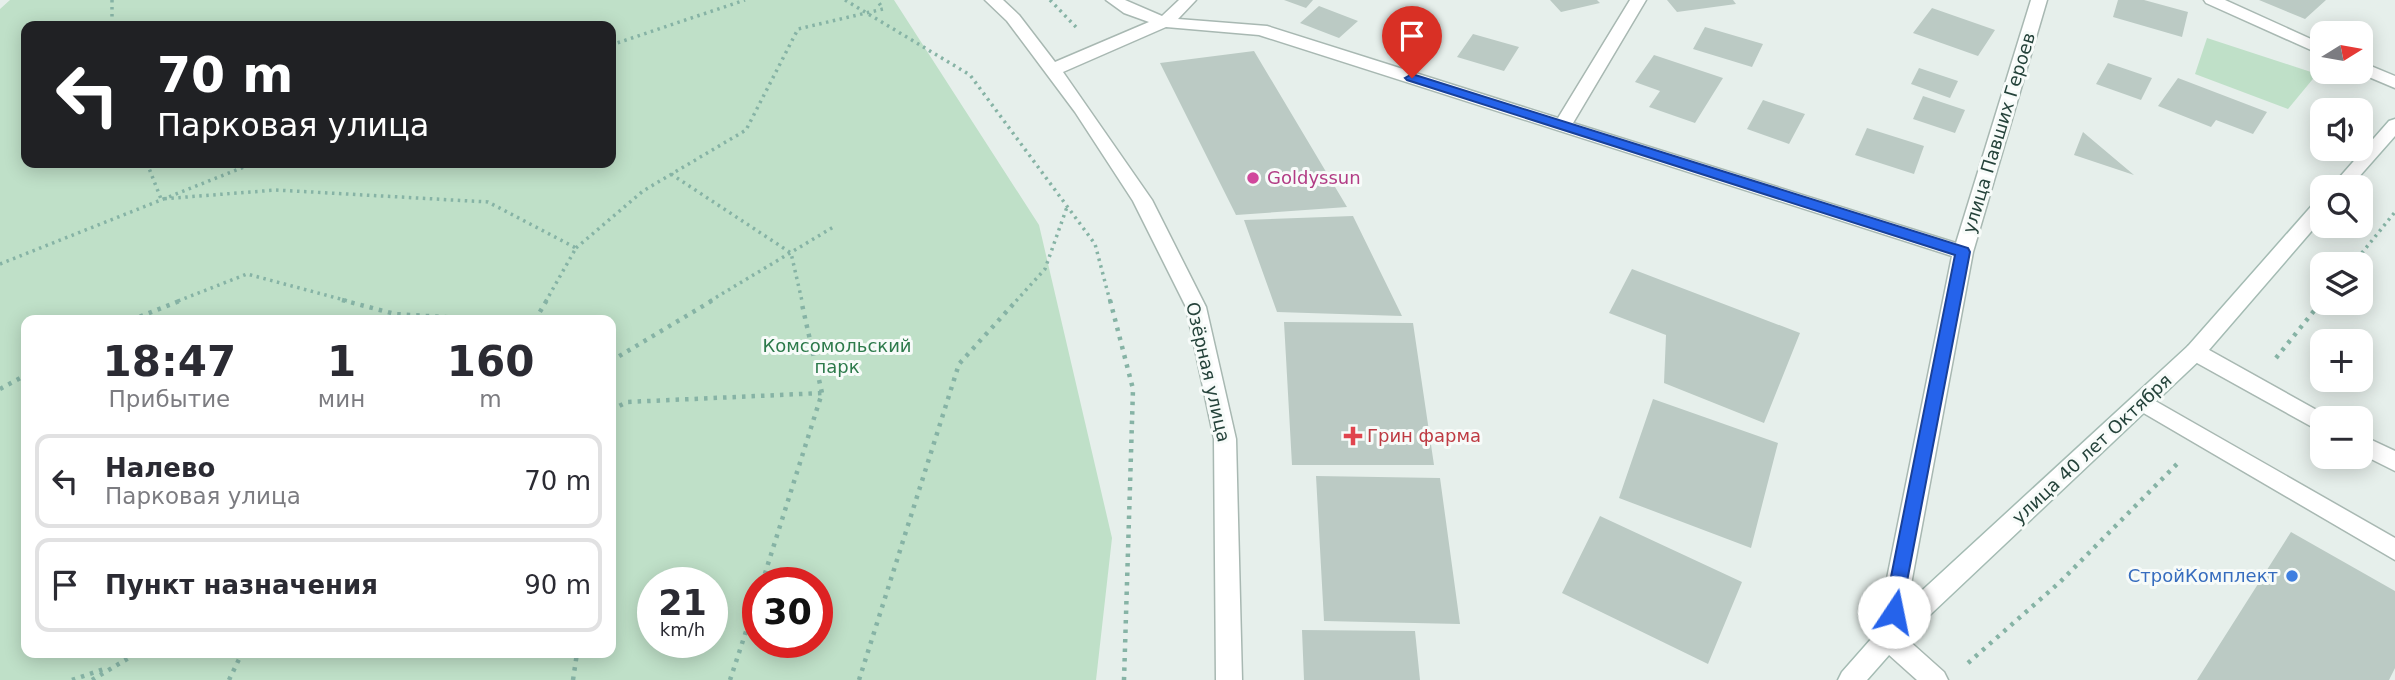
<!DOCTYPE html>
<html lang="ru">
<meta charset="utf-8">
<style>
:root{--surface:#fff;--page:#f7f7f7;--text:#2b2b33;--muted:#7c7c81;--line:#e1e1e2}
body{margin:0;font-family:"DejaVu Sans",sans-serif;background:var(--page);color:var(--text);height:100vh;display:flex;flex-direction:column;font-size:26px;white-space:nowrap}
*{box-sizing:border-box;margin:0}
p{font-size:23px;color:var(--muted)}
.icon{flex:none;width:38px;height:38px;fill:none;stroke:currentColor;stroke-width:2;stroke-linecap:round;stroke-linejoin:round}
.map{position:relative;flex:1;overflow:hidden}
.sheet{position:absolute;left:21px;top:315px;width:595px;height:343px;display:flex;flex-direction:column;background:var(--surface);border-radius:14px;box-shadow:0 4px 18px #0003}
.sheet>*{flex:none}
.banner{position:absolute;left:21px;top:21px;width:595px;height:147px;border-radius:14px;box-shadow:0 4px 18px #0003;background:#202124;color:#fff;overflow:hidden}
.needle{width:46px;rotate:79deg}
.buttons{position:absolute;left:2310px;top:21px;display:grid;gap:14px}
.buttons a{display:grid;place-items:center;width:63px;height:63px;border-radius:14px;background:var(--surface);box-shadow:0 4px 18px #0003;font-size:35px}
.speed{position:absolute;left:637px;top:567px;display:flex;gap:14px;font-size:35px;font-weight:700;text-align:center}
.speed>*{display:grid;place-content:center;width:91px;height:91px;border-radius:50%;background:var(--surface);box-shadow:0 4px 18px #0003;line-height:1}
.speed small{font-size:18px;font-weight:400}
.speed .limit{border:10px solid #d22;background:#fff;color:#111}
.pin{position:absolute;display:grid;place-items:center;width:60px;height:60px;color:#fff;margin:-72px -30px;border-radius:50% 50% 50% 0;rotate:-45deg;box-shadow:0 0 7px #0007}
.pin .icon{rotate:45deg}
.me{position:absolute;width:77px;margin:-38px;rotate:11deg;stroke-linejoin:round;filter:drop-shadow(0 0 5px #0008)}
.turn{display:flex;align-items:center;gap:24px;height:147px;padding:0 21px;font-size:32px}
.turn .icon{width:91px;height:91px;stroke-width:2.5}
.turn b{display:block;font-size:49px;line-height:60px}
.eta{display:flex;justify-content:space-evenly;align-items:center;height:119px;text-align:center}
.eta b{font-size:42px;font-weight:800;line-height:49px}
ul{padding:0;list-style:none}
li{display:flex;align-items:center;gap:21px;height:94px;margin:0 14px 10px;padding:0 7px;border:4px solid var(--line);border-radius:14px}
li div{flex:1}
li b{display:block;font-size:26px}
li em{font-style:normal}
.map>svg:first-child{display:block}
.green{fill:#bfe0c8;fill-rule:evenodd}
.building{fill:#bbcac4}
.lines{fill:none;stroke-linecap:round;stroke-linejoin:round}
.lane-casing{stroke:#a8b8b2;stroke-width:3}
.street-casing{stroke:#a8b8b2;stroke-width:3}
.secondary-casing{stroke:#a4bbb3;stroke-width:3}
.path-far1{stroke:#86b3a5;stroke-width:3.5;stroke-dasharray:2.5 4.5;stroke-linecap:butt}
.path{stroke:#86b3a5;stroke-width:4.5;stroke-dasharray:3.5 6;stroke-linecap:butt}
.lane{fill:#fff;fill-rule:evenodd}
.street{fill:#fff;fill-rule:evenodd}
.secondary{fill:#fff;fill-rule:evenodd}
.route{fill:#2563eb;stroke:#184099;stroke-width:2}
.hotel-dot{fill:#d1479c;stroke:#f7fbf9;stroke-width:2.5}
.health-dot{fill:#e0444e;stroke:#f7fbf9;stroke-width:2.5}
.shop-dot{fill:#3f7fe0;stroke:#f7fbf9;stroke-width:2.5}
.labels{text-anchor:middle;stroke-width:6;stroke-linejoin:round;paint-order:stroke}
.street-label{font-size:18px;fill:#24423a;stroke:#f7fbf9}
.hotel-label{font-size:18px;fill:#b23c85;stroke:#f7fbf9;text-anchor:start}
.park-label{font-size:18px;fill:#2d7a4b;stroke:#f7fbf9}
.health-label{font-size:18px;fill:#be3a42;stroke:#f7fbf9;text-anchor:start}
.shop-label{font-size:18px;fill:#366cbe;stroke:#f7fbf9;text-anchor:end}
</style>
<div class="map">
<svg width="2395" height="680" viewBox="0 0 2395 680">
<rect width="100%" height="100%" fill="#e6efeb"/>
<path class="green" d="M10,0H894L1039,225L1112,538L1096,680H0V9ZM26,26H611V163H26ZM26,320H611V653H26ZM653,583H712V642H653ZM758,583H817V642H758Z
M2207,38L2317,74L2288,109L2195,74Z"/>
<path class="building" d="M1284,0H1313L1306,8Z
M1550,0H1597L1600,3L1561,12Z
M1667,0H1733L1736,4L1677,12Z
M2118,0H2144L2188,12L2182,37L2113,17Z
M2259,0H2326L2305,19Z
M1319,6L1358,21L1339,38L1300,23Z
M1932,8L1995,30L1978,56L1913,33Z
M1705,27L1763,44L1752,67L1693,49Z
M1473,34L1519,47L1504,71L1457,57Z
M1254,51L1347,207L1236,215L1160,63Z
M1654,55L1723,78L1695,123L1649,107L1660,91L1635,82Z
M2108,63L2152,78L2141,100L2096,84Z
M1919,68L1958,81L1950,98L1911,84Z
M2178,78L2267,112L2253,134L2216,120L2211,127L2158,106Z
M1923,96L1965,110L1955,133L1913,119Z
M1763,100L1805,114L1789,144L1747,129Z
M1867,128L1924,146L1914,174L1855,155Z
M2083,132L2134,175L2074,155Z
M1353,216L1402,316L1277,312L1244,220Z
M1632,269L1800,333L1764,423L1664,383L1666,335L1609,313Z
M1284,322L1413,323L1434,465H1292Z
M1653,399L1778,443L1751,548L1619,498Z
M1316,476L1440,478L1460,624L1324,621Z
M1600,516L1742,582L1708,664L1562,593Z
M2291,532L2395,591V668L2389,680H2197Z
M1302,630L1415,631L1420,680H1304Z"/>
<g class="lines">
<g class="lane-casing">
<path id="lane" d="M2204,0H2225L2322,44V55L2206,3Z
M2361,62L2395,76V88L2357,72H2361Z
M2195,344L2202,346L2331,418H2322V431L2314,428L2188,358L2184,352L2188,346Z
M2143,394L2395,538V560L2135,408L2132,402L2135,396Z
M2361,435L2395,451V471L2361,454Z
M1888,627L1897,630L1944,672L1948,680H1917L1879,646L1875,638L1879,630Z"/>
</g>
<g class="street-casing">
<path id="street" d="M985,0H1003L1019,15L1055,62L1149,22L1124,13L1106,0H1125L1162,16L1179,0H1196L1178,19L1267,26L1558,118L1630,0H1646L1573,123L1956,243L2031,0H2047L1973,252L1901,638L1897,646L1888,649L1879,646L1875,638L1952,256L1259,35L1166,27L1063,72L1152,200L1206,307L1236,439L1242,680H1216L1214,439L1186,307L1133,201L1075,112L1007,21Z"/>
</g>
<g class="secondary-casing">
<path id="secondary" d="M2395,119V136L2350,187H2331L2389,121Z
M2322,201V219L2202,358L1897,646L1867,680H1838L1842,672L1879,630L2188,346L2315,202Z"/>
</g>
<path class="path-far1" d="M112,0V26
M845,0L970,75L1095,244L1110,301
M1050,0L1076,27
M611,45L745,0
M147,163L161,199L276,190L488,202L576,248L546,301
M671,174L791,253L802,301
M576,248L643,191L746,130L798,29L883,9L877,0
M0,264L254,163
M2353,264L2395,212
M178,301L247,274L348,301
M710,301L835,226
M1016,301L1045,269L1067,207"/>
<path class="path" d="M342,300L395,314L493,320
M1110,300L1133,389L1124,680
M131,320L182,300
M535,320L547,300
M2276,358L2322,301
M611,361L713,300
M0,389L26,375
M611,410L627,402L822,393
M762,583L822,393L801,300
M1968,663L2060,582L2179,462
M72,680L104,669
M92,680L137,653
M229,680L242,653
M573,680L577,653
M730,680L758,595
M859,680L959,364L1017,300"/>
<use href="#lane" class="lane"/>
<use href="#street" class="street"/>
<use href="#secondary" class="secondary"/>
</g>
<path class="route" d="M1412,74L1968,248L1970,252L1900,618L1894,620L1887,618L1884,612L1955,255L1407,80L1405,78Z"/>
<circle class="hotel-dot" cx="1253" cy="178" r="7"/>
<path class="health-dot" d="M1349.5 425.5h7v7h7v7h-7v7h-7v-7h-7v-7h7z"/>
<circle class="shop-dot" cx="2292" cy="576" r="7"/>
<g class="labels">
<g class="street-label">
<text transform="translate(1999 133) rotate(-73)" y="6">улица Павших Героев</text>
<text transform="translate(1208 372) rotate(77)" y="6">Озёрная улица</text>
<text transform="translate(2092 449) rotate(-43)" y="6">улица 40 лет Октября</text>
</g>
<g class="hotel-label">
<text x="1267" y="184">Goldyssun</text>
</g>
<g class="park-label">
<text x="837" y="352">Комсомольский<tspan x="837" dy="21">парк</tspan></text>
</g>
<g class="health-label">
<text x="1367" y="442">Грин фарма</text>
</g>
<g class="shop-label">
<text x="2278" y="582">СтройКомплект</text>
</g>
</g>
</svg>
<div class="buttons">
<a><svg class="needle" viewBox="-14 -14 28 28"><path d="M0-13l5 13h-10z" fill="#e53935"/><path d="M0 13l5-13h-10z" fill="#7c7c81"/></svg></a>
<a><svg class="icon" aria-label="sound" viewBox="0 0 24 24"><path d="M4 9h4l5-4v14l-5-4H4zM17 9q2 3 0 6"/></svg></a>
<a><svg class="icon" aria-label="search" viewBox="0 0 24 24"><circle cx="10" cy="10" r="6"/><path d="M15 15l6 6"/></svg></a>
<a><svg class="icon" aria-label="layers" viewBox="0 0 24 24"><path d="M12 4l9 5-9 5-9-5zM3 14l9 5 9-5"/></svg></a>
<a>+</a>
<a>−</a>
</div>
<div class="speed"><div>21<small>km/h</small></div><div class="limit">30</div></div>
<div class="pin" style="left:1412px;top:78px;background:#d93025"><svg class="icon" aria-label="arrive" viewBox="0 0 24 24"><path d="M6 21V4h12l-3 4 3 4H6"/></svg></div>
<svg class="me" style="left:1894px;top:612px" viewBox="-20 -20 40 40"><circle r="19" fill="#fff"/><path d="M0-13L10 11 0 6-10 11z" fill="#2563eb"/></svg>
<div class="banner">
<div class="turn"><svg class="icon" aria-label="left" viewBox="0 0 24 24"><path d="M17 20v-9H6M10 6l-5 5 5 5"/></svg><div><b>70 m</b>Парковая улица</div></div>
</div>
<section class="sheet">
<div class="eta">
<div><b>18:47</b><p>Прибытие</p></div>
<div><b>1</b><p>мин</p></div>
<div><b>160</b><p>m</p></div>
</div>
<ul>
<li><svg class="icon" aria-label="left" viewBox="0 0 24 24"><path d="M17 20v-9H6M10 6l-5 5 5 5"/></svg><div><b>Налево</b><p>Парковая улица</p></div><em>70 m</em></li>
<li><svg class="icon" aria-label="arrive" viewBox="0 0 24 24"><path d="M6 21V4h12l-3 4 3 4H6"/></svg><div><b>Пункт назначения</b></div><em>90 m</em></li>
</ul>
</section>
</div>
